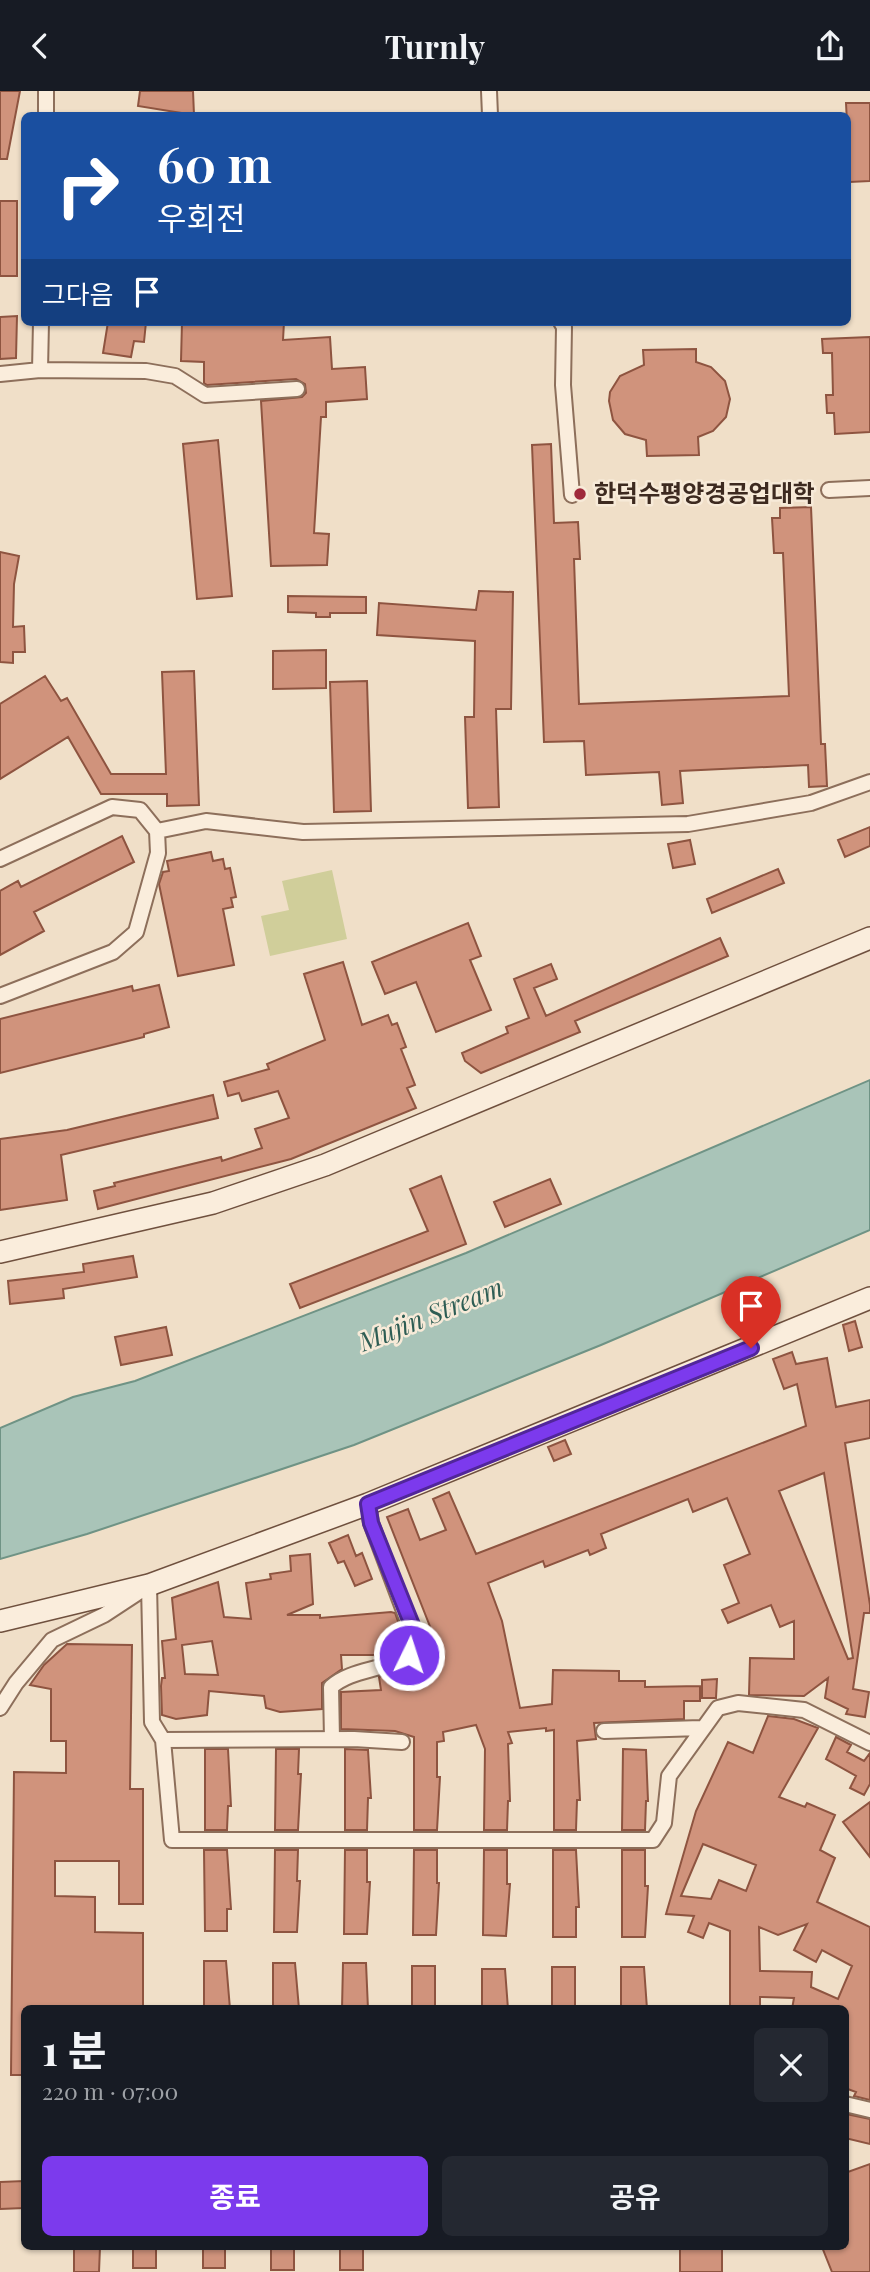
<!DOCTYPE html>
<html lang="ko">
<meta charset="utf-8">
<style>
:root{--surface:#171b24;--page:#242831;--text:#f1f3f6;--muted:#9ea1a6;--accent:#7c3aed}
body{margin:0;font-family:"Playfair Display","Noto Sans KR",serif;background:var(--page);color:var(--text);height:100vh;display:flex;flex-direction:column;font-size:26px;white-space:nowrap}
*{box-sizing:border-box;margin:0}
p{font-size:23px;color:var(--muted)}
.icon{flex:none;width:38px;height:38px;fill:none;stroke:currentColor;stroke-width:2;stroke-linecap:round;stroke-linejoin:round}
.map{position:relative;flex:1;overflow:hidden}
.drawer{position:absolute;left:21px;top:1914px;width:828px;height:245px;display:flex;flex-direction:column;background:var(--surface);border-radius:10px;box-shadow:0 2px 5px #0004}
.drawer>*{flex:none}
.guide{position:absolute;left:21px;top:21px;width:830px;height:214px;border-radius:10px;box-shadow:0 2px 5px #0004;background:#1a4fa0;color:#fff;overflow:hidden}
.pin{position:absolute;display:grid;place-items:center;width:60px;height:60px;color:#fff;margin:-72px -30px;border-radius:50% 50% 50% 0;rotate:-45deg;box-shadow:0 0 7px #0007}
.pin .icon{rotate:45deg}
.me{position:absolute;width:77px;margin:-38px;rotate:4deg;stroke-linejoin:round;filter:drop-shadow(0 0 5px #0008)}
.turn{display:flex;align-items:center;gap:24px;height:147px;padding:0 21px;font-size:32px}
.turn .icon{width:91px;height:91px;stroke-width:2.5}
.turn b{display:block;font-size:49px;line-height:60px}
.then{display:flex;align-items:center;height:66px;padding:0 21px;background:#0003;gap:14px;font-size:26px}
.round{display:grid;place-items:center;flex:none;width:74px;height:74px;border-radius:10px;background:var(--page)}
.headline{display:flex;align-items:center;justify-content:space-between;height:119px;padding:0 21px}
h1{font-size:42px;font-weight:700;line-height:52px}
.primary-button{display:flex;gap:14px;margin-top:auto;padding:14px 21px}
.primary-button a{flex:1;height:80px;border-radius:10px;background:var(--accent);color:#fff;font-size:28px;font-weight:700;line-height:80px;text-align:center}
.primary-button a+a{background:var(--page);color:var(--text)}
header{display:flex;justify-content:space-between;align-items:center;height:91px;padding:0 21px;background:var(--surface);font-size:32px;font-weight:700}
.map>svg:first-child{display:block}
.green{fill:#d0ce9a}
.water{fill:#a9c4b8;stroke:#6f9385;stroke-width:2}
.building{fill:#d0937c;stroke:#8e5440;stroke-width:2;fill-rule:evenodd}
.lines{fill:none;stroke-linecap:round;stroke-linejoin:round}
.street-casing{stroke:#8d6f5b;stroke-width:18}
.secondary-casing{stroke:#6f503e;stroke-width:24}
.street{stroke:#faeddc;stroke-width:14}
.secondary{stroke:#faeddc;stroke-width:21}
.route-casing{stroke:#51269a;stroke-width:18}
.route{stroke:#7c3aed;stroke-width:12}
.poi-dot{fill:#9f293a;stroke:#f7ead8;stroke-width:2.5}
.labels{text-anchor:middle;stroke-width:5;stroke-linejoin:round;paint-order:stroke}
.poi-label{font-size:24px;font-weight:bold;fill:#3d2a20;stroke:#f7ead8;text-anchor:start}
.water-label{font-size:26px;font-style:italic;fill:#2e5d54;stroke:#f7ead8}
</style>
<header><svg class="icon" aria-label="back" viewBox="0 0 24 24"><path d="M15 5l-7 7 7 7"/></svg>Turnly<svg class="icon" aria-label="share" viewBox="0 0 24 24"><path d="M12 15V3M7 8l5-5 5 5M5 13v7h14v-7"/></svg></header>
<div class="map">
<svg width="870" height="2181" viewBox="0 0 870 2181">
<rect width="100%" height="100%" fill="#f0dfc8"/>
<path class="green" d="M332,779L347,848L270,865L261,825L289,819L282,790Z"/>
<path class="water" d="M870,989V1139L601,1254L354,1354L87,1443L0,1468V1337L73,1306L135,1290L466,1162Z"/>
<path class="building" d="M0,0H20L7,68H0Z
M140,0H193L194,24L138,15Z
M846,12H870V90L850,91Z
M0,110H17V185H0Z
M17,225L16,267L0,268V226Z
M108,231H146L144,251L134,250L131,266L103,262Z
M182,231H284L283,249L330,246L332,278L365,276L367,308L326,311V326H321L314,442L329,443L327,474L271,475L261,310L302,306L306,302L305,293L296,288L207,294L204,292V271L181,270Z
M870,246V341L835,343L834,322H827L826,304H833L832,262H823L822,248Z
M696,258V271L711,276L725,290L730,308L726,326L713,340L698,346L699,364L647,365L646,349L625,343L613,329L609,310L610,301L620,285L644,274L643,259Z
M218,349L232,505L197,508L183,353Z
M551,353L554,432L578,431L580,468H574L579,613L789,605L783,462H774L772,427H780V417L811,416L821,653H825L827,695L809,696L808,674L680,680L683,712L662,714L659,681L586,684L584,650L544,651L532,354Z
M0,461L19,465L14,493L13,536L24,535L25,561H13V572L0,571Z
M479,500L513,501L511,618H496L499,716L468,717L465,626H474L475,550L377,544L379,512L476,519Z
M288,505L366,506V522H330V526H316V522L288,521Z
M326,559V597L273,598V560Z
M194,580L199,714L167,715V703H101L68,646L0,688V613L45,585L61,610L67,607L111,683H166L162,581Z
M367,590L371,720L334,721L330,591Z
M870,736V755L845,766L838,749Z
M122,745L134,771L34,821L44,840L0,864V800L18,790L21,796Z
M690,749L695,773L673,777L668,753Z
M211,761L213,770L223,768L225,778L230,777L236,806L231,807L233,816L223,818L234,874L178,885L159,793L163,781L169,780L167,770Z
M778,778L784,792L712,822L707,808Z
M468,832L481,865L470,869L491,919L436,941L416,891L385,903L372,871Z
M720,847L728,865L575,930L580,941L481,982L465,970L462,962L508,942L506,936L529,927L514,888L551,873L557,888L534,897L546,925Z
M343,871L362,934L388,924L392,934L397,932L406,956L401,958L415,994L407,997L416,1017L291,1068L98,1118L94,1100L115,1095L114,1092L221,1066L222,1070L262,1057L255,1038L289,1027L278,1000L242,1010L239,1002L228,1005L224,991L269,978L267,973L325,949L304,883Z
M159,894L169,936L144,943V946L0,982V928L132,895L133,900Z
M213,1004L218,1027L61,1064L67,1109L0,1119V1048L67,1039Z
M441,1085L466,1153L300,1217L290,1193L428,1140L410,1098Z
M550,1088L561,1113L505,1136L494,1111Z
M133,1165L137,1186L63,1198L64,1207L10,1213L8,1190L84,1181L83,1173Z
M855,1230L862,1256L849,1260L843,1234Z
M166,1236L172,1264L121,1274L115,1246Z
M792,1261L796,1273L827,1267L836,1316L870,1309V1347L845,1352L870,1514V1522H864L853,1598L869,1601L865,1626L846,1623L848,1618L825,1607L828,1587L804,1605L749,1604L750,1567L794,1568V1530L780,1536L771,1514L728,1532L722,1519L739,1512L724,1474L750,1463L727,1407L693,1421L688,1408L601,1443L606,1457L590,1464L588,1459L545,1476L543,1470L488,1492L502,1530L520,1617L552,1613L553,1579L619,1580V1590H645V1596L700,1595V1610H684V1628L594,1632L596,1648L577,1650L580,1709H577L576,1739H554V1639L546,1640V1637L508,1641L512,1652L508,1653L510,1710H508L507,1739H484L485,1658L476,1634L443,1641L444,1650L437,1651V1686H440L437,1739H414V1646L395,1640L341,1638V1601L381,1599L379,1586L402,1577L418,1565L440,1561L387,1426L408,1418L420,1449L446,1439L433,1408L449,1401L476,1463L806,1335L797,1293L784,1298L773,1268ZM824,1382L853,1567L848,1568L779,1400Z
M565,1349L571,1363L554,1370L548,1356Z
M348,1444L356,1465L362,1462L372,1488L355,1495L344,1470L338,1472L329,1452Z
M310,1463L313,1513L287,1524H320V1527L391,1521L395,1522L405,1550L401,1555L377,1567L374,1564H341L342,1578L322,1592V1618L280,1621L266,1617L264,1605L209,1600L207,1624L176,1628L162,1624L161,1595L162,1587H165L162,1550L176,1548L172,1507L218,1491L224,1526L251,1528L246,1492L271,1488L270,1483L291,1480L290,1465ZM212,1550L218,1584L185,1583L182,1554Z
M67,1553L132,1554L130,1698H143V1813H119V1770H55V1805L95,1806V1841L143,1842V1918H24V1984H11L14,1681L66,1682V1650H51V1598L30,1594L44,1574Z
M717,1588L716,1607H702V1589Z
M768,1625L794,1628L818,1637L779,1706L805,1716L807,1712L835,1724L820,1759L835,1767L817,1811L870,1836V2009L854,2005L856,2001L845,1997V1918H792L794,1907L760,1906V1918H730V1840L709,1832L703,1847L688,1841L694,1825L666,1823L696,1720L728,1651L753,1662ZM703,1753L756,1774L746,1800L719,1789L711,1808L681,1805ZM807,1833L794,1859L816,1871L822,1859L852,1875L838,1908L811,1896L812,1881L760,1880L759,1836L778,1844Z
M836,1646L851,1654L847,1661L864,1670L870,1662V1693L864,1704L850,1697L856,1685L826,1668Z
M205,1658H228L231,1715H228L227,1739H205Z
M276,1658H299L298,1683H301L298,1739H275Z
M345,1658L368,1659L371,1707H368L367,1739H345Z
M623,1658L646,1659L648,1710H646L645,1739H622Z
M870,1711V1766L843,1731Z
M204,1759H227L231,1818H227V1840H205Z
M275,1759H298L297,1790H300L297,1841H274Z
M345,1759H367V1791H370L367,1843H344Z
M414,1759H437V1792H439L436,1844H413Z
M484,1759H507V1793H510L506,1845L483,1844Z
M553,1759H576L579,1816H576V1846H553Z
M622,1759H645V1795H648L645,1846H622Z
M204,1870H226L230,1918H204Z
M273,1872H295L299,1918H273Z
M343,1872H366L368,1918H342Z
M412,1875H435V1918H412Z
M552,1876H575V1918H552Z
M621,1876H644L647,1918H621Z
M482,1878H505L508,1918H482Z
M846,2023L870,2028V2053L845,2047Z
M870,2073V2181H832L822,2156H845V2082Z
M24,2090V2117L0,2118V2091Z
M74,2156H100L99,2181H74Z
M133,2156H156V2177H133Z
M203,2156H225V2177H203Z
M271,2156H294V2179H271Z
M340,2156H363V2179H340Z
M680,2156H722V2181H680Z"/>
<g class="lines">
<g class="street-casing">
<path id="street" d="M489,0L490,24
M46,24V0
M561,231L564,236L563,294L572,404
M40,279L41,231
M0,283L40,279L146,280L175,285L205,304L297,298
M829,399L870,397
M0,768L112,716L140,719L157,740
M0,905L113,861L136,841L158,762L157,740L206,730L303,741L688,733L811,712L870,691
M149,1494L152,1631L163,1649L172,1749H653L664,1732L669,1685L718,1617L738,1612L804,1619L870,1652
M0,1617L16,1592L52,1549L104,1524L139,1501
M604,1640L701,1637
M332,1648L331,1596C358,1573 396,1583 416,1552L371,1432L368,1413
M163,1649L354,1648L402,1651
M845,2013L870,2019"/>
</g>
<g class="secondary-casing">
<path id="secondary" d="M0,1161L213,1112L325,1074L870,847
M0,1530L149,1494L368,1413L870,1207"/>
</g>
<use href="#street" class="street"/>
<use href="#secondary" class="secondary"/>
</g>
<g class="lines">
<g class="route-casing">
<path id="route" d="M409,1564L416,1552L412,1534L371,1432L368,1413L751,1257"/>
</g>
<use href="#route" class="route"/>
</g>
<circle class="poi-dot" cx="580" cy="403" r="7"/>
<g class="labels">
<g class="poi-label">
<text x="594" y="411">한덕수평양경공업대학</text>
</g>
<g class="water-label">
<text transform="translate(431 1224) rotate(-22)" y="9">Mujin Stream</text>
</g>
</g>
</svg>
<div class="pin" style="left:751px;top:1257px;background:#d93025"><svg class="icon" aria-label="arrive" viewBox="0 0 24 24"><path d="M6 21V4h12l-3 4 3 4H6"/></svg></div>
<svg class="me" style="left:409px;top:1564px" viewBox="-20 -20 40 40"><circle r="17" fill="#7c3aed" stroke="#fff" stroke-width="3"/><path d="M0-11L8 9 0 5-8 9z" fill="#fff"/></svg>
<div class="guide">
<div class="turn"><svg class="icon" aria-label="right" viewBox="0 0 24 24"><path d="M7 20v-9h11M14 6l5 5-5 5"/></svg><div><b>60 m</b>우회전</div></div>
<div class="then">그다음<svg class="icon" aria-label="arrive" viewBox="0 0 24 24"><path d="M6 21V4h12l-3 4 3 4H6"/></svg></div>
</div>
<section class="drawer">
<div class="headline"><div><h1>1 분</h1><p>220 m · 07:00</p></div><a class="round"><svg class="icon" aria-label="close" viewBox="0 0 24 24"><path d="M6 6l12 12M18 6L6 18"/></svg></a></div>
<div class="primary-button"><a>종료</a><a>공유</a></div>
</section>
</div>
